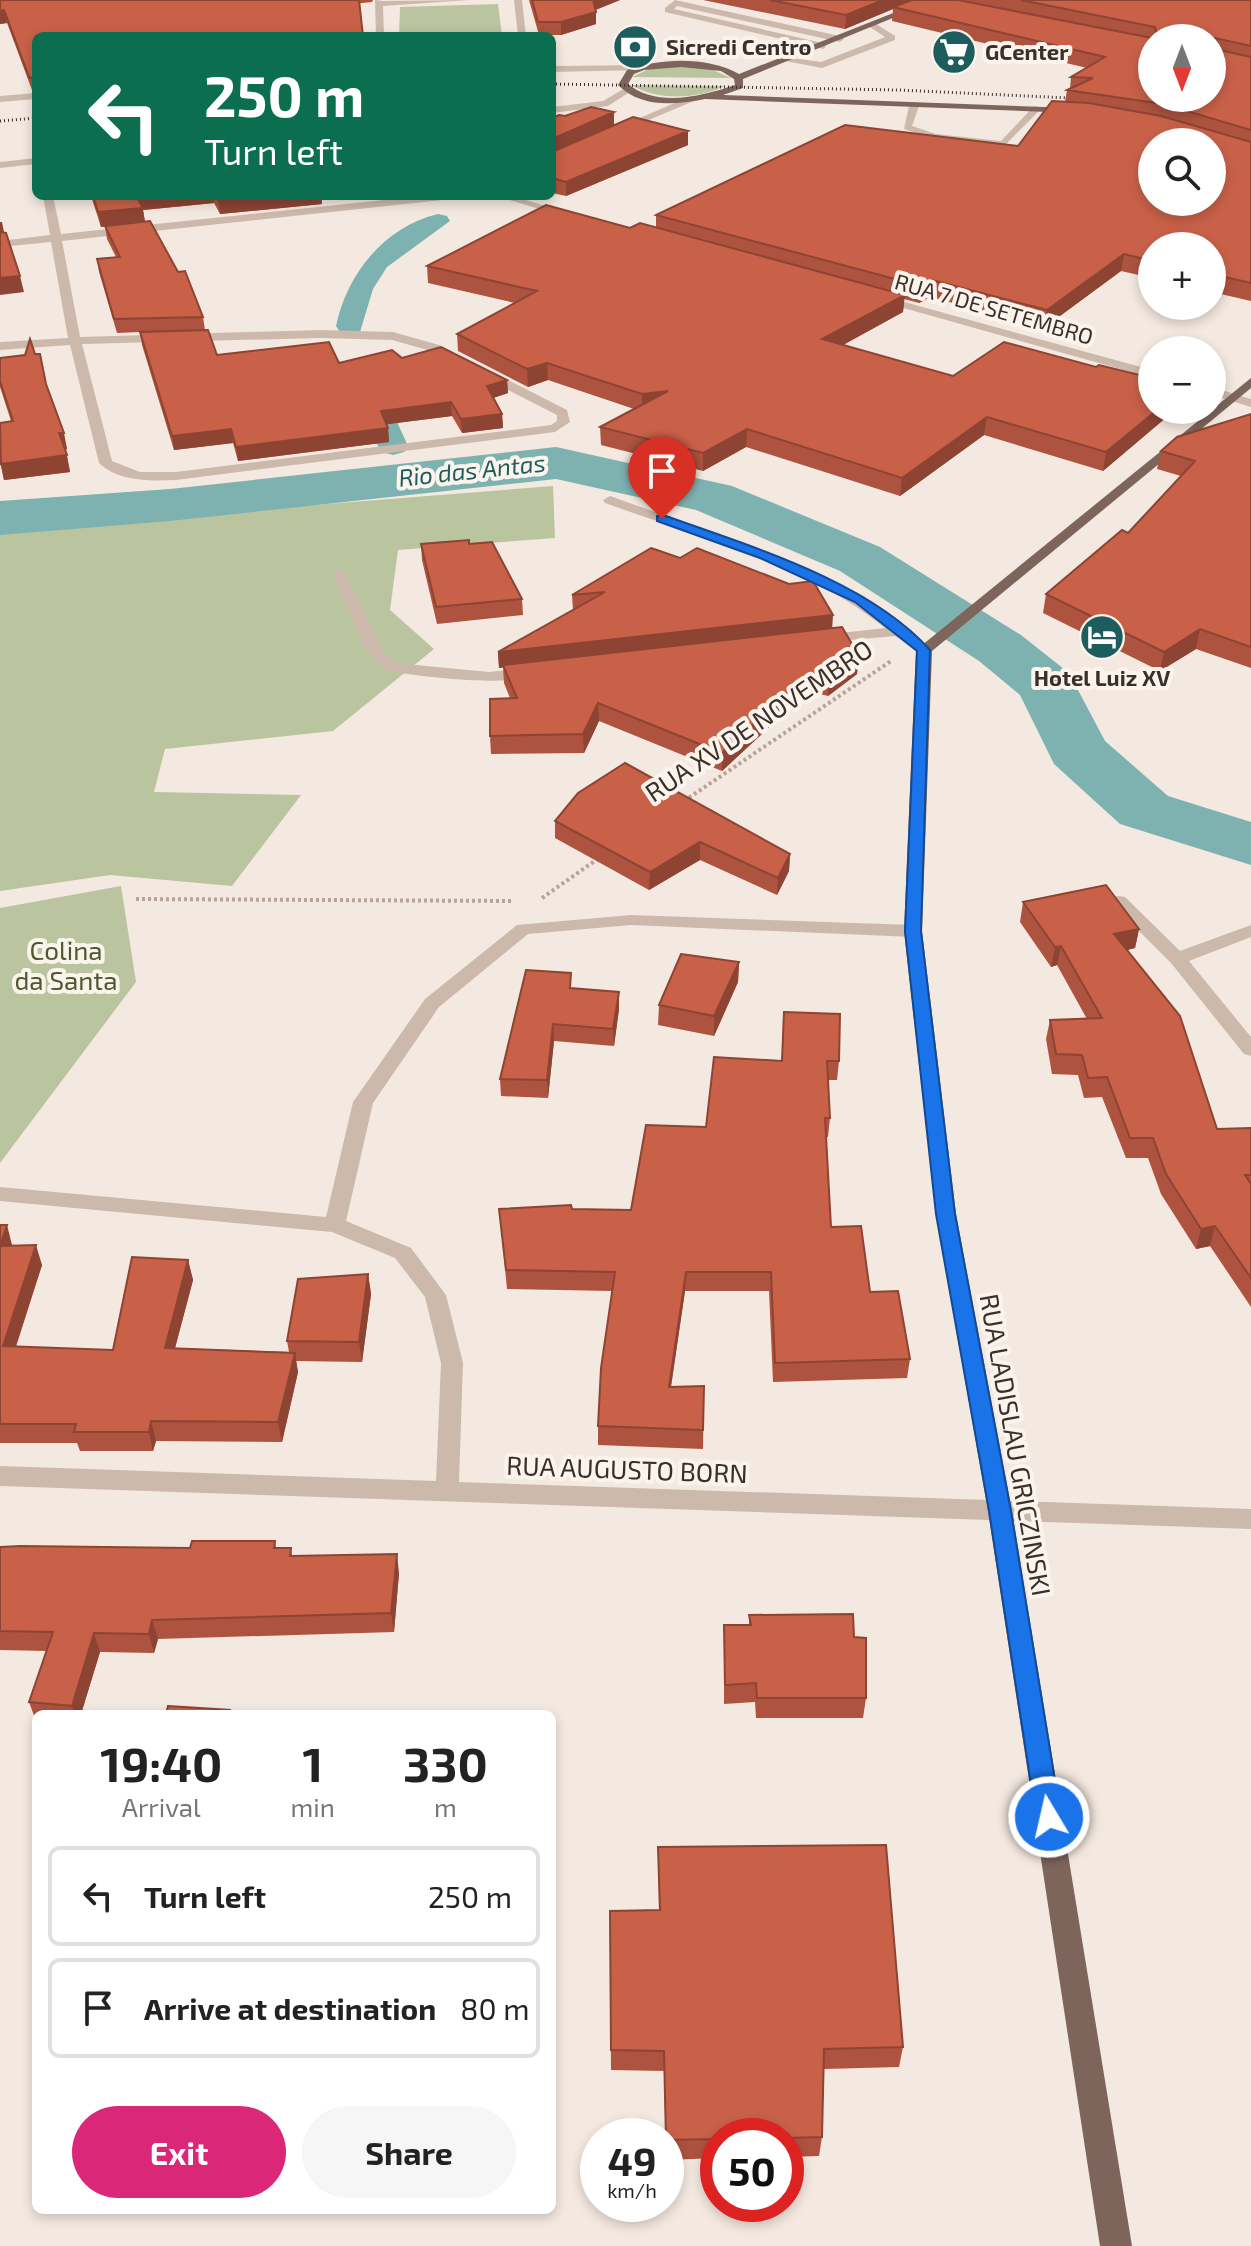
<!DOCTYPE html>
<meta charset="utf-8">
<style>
:root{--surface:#fff;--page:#f6f6f6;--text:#222;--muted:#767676;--line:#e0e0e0;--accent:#db2777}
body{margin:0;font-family:"Exo 2",sans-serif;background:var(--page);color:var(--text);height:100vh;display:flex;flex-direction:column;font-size:30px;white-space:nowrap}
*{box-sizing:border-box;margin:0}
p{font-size:26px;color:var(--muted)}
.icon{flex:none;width:44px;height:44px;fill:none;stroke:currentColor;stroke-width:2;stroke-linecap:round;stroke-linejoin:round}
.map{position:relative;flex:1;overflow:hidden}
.panel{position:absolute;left:32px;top:1710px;width:524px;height:504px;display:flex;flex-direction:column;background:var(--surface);border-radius:12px;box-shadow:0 4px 12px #0003}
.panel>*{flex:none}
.guide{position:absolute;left:32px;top:32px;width:524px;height:168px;border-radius:12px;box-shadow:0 4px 12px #0003;background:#0b6e4f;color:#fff;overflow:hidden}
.needle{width:52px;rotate:180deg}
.controls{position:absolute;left:1138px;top:24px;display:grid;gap:16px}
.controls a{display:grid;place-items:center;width:88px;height:88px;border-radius:50%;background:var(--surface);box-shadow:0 4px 12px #0003;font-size:40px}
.speed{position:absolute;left:580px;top:2118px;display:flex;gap:16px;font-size:40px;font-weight:700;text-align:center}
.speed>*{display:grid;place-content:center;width:104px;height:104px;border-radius:50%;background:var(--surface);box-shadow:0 4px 12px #0003;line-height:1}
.speed small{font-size:20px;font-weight:400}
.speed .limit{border:12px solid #d22;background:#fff;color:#111}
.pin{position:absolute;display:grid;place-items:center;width:68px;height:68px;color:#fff;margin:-82px -34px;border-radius:50% 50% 50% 0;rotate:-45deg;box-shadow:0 0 8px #0007}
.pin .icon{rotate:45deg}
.me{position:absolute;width:88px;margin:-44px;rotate:351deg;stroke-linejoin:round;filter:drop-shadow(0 0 6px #0008)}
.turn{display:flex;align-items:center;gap:28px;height:168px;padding:0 40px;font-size:36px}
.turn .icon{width:104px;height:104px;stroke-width:2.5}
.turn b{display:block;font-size:56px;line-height:68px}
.eta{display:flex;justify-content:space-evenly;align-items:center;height:136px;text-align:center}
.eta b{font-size:48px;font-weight:700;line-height:56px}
.action{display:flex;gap:16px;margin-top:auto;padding:16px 40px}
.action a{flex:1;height:92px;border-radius:48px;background:var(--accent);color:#fff;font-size:32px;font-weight:700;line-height:92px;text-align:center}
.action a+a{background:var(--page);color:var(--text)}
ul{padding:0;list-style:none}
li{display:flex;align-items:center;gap:24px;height:100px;margin:0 16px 12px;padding:0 24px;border:4px solid var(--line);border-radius:12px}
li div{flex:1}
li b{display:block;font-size:30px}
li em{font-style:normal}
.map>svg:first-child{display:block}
.green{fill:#bac49f}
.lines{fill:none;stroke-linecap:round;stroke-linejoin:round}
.canal{fill:#7eb2b1;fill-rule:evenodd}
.river{fill:#7eb2b1;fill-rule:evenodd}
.path{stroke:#b9a395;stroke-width:4;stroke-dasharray:3 3;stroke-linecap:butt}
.minor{fill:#cdb9ab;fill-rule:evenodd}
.major{fill:#7d655b;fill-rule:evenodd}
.rail{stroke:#3b2f2a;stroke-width:3;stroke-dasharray:1 3;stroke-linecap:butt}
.wall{fill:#ad533f}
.shaded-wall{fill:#8d4433}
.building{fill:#c96149;stroke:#8d4433;stroke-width:2;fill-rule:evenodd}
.route{fill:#1a73e8;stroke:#114b97;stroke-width:2}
.labels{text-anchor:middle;stroke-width:8;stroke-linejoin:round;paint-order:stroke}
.far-poi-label{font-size:22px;font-weight:bold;fill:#3b2f2a;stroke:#fbf4ed;text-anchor:start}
.far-street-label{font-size:22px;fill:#3b2f2a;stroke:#fbf4ed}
.far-water-label{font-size:24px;font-style:italic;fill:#1e5d5e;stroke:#fbf4ed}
.street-label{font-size:26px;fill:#3b2f2a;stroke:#fbf4ed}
.park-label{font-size:26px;fill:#4c5a2d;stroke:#fbf4ed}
</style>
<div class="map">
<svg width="1251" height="2246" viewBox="0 0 1251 2246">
<rect width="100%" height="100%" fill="#f4e9e0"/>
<path class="green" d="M498,4L502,36H399L400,7Z
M684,66L713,70L731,78L632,77L649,69Z
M631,85L725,86C697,99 658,101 631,85Z
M553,486L555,538L398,550L390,610L434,649L333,731L165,749L154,792L301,795L232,886L110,875L0,891V530Z
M121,886L136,982L0,1163V908Z"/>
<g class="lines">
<path class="canal" d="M438,214L447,216L450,221L387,267L373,289L360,332H340L336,326C347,274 384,227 438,214Z
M363,369L373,372L377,378L408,446L404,452L393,455L382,452L378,446L349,378L353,372Z"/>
<path class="river" d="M556,447L732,486L880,547L1021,635L1069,673L1105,741L1168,796L1251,822V865L1120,824L1054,764L1020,695L979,661L840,571L696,510L556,479L170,521L0,535V501L170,489Z"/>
<path class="path" d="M684,801L891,661
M542,898L599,858
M136,899L512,901"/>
<path class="minor" d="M375,0L383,1L470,0L383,6L384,36H376Z
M514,0H522L526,36H518Z
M675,0L840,36L844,39L840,42L677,6L674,9L827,44L824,49L665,12V8Z
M873,22L895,36V40L822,68L780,60L785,57L821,62L885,37L870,27Z
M646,65L643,70L552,72V66Z
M625,88L633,90L608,106L552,113V107L603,101Z
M36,93V99L0,102V96Z
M691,96L694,101L620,132L612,130Z
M914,103L919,106L912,126L936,134L1001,141L1034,106L1042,108L1003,147L935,140L904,129L909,106Z
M36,158V164L0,168V162Z
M43,196H53L61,234L422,196H457L452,199L62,241L80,337L320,330L393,332L439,345L567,410L570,422L555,432L176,480C150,481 119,482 99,463L70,345L0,350V342L68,338L51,242L0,247V241L50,235ZM320,338L392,340L431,351L557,415V421L551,425L176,472H140L112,461L82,344Z
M496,196H513L571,214L566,217Z
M879,295L1152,370V378L875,300V296Z
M1212,387L1251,399V407L1212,395Z
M610,496L770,553L864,596L932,650L924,655L895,636L817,643L814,640L822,635L885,628C807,564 699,537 605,503L603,500Z
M339,569L346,573L382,650L395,663L489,672L528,668L536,673C517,689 411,676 385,670L367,652L332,573Z
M1119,896L1125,897L1180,951L1251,925V937L1189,961L1251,1037V1056L1244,1054L1171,963L1113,905L1110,901L1113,897Z
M631,915L913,925L922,931L913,937L631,925L528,934L439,1007L373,1103L346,1221L411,1248L446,1295L463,1363L459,1482L1251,1509V1529L0,1486V1466L436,1481L441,1363L425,1297L395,1258L332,1232L0,1201V1187L326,1217L353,1102L425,999L517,925Z"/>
<path class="major" d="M926,0H937L743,79V88L723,95L1072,108L1075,113L705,99C675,105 641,108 618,85L627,70C659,58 708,56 739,74ZM681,67L721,71L734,79L735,85C703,96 657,108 628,84L634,74L644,70Z
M1251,378V388L932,651L922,931L956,1214L1012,1511L1132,2246H1100L988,1511L936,1214L904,931L916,650Z"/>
<path class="rail" d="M552,84L899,90L1090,99
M0,121L36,118"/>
</g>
<path class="wall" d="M0,0H373L372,2L36,36V101L34,91L32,90L7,23L0,24Z
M529,0H620L595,10L596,24L561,35H539Z
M703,0H1251V301L1212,292V246H1152V278L1121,271L1045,327L930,297L919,303L904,299L903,312L843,345L953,376L1152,410H1175L1103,471L984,435L900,496L746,447L703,471L601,445L600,427L634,409L548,380L528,387L458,351L457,334L515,303L428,283L427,266L630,228L656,227V215L1018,146L1065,102L1067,90L1070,89L1071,77L1087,68L892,21L893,9L845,29Z
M614,112V125L688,145L566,196L552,193V118Z
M91,196H321L322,204L220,214L214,203L143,210L145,222L203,317L205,330L217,355L339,363L402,358L507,380L508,393L493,398L502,414L503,428L462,433L452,416L386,424L388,428L389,442L238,461L233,443L174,450L142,345L140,332L117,333L99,272L97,259L116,257L107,239L105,226L101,227Z
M0,358L46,385L67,449L65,450L70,472L4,480L0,462L11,421L0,387Z
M1251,414V668L1196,649L1160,671L1043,613L1046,594L1128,533L1181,476L1157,469L1161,451Z
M421,544H469L522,599L523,615L437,624L422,560Z
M651,548L832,628L859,656L857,674L828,696L808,691L722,771L599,721L584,753L491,754L490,736L510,698L504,683L503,667L499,668L498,652L573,610L572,595Z
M555,821L790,854L789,871L777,895L700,860L649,890L555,838Z
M1023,902L1139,929L1135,948L1127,950L1217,1129L1251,1128V1307L1210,1246L1196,1249L1161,1194L1148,1158H1126L1102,1097L1084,1098L1078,1075L1052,1074L1046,1039L1050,1020L1087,1019L1057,965L1051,967L1020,922Z
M739,962L738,982L714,1036L658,1025L659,1005Z
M571,973V989L619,992V1009L614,1046L554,1041L548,1098L501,1096L500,1079Z
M781,1061H839L837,1080H828L830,1118L828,1137H826L831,1227L910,1359L907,1378L773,1382L769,1291H685L671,1387L704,1386L703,1449L598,1445V1426L612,1291L507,1289L499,1209L631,1210L706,1127Z
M0,1225L12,1245L42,1265L16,1347L113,1350L188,1260L193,1280L175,1348L289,1352L287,1341L368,1274L371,1294L362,1362L296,1361L298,1372L282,1442L156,1441L153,1451H80L77,1443H0Z
M275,1541L276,1548H291L292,1556L399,1573L394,1632L158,1639L154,1653L100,1652L81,1714H36V1721L29,1702L47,1651L0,1650V1547L190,1548Z
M749,1615L854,1637L866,1698L863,1718H756L755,1702L724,1704V1625H749Z
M658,1847L903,2047L899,2067L824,2069L822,2137L819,2156L786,2157V2136H718V2158L666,2160L664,2071L611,2070L610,1911L659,1910Z"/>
<path class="shaded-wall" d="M593,0H620L593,11Z
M883,0H916L893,7V9L845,29L846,15Z
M4,10L7,23L0,24V11Z
M596,12V24L561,35V22Z
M614,112V126L552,154V139Z
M688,131V145L566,196V182Z
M136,196H213L214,203L143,210L145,222L101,227L98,212Z
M256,196H321L322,204L220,214L218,200Z
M0,222H2L5,237L0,238Z
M1124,254L1121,271L1045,327L1047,310Z
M20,276L24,292L0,295V278Z
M932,280L930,297L919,303L921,286Z
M905,295L903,312L821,357L822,339Z
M547,363L548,380L528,387L527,369Z
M507,380L508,393L487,400V386Z
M668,391L642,412V394Z
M451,402L452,416L382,425L381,411Z
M1157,410H1175L1103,471L1106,452Z
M502,414L503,428L462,433L461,419Z
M987,417L984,435L900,496L902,478Z
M388,428L389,442L238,461L236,447Z
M231,429L233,443L174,450L172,436Z
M747,429L746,447L703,471V453Z
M59,433H64L67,449L63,450Z
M67,455L70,472L4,480L1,464Z
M833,615L832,631L499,668L498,652Z
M1200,629L1196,649L1160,671L1164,652Z
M859,656L857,674L828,696L829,678Z
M809,673L808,691L722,771V753Z
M598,703L599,721L584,753L583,734Z
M700,842V860L649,890L650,872Z
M790,854L789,871L777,895L778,878Z
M1139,929L1135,948L1111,954L1114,934Z
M1061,946L1057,965L1051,967L1055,947Z
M739,962L738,982L714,1036V1016Z
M619,992V1009L614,1046L613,1029Z
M553,1024L554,1041L548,1098L547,1080Z
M7,1225L12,1245L6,1265L0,1246Z
M1215,1226L1210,1246L1196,1249L1201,1229Z
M36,1245L42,1265L9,1366L3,1346Z
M188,1260L193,1280L170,1367L165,1348Z
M686,1272L685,1291L668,1406L669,1387Z
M368,1274L371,1294L362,1362L359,1342Z
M295,1353L298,1372L282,1442L278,1422Z
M151,1421L156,1441L153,1451L149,1432Z
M397,1554L399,1573L394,1632L391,1613Z
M152,1620L158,1639L154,1653L149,1634Z
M94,1633L100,1652L81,1714H75L72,1706Z"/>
<path class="building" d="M0,0H359L363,36H36V80L29,77L4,10L0,11Z
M532,0H593L596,12L561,22H538Z
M770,0H883L846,15Z
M912,0H958L1152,38V98H1212V42L1214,49L1251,57V130L1163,104L1067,90L1093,78L1071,77L1105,57L893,7Z
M1021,0H1251V46L1215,38L1212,40V38H1154L1157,36L1155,27Z
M1052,101L1089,103L1161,116L1251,142V283L1212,274V246H1152V261L1124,254L1047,310L932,280L921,286L656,215L845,125L1018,146ZM1152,142H1212V202H1152Z
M591,107L614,112L552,139V118L559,115L565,116Z
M633,117L688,131L566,182L552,178V152Z
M93,196H136L143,208L98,212Z
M216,196H256L218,200Z
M546,205L630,228L640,223L905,295L822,339L953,376L1004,342L1096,367L1099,365L1152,378V410H1157L1106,452L987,417L902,478L747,429L703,453L600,427L668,391L642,394L547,363L527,369L457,334L537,291L427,266Z
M150,221L178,272L185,271L203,317L114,319L97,259L120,257L105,226Z
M0,232L6,233L20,276L0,278Z
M208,330L217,355L329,342L339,363L392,350L402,358L441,347L507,380L487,386L502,414L461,419L451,402L381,411L388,428L236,447L231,429L172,436L140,332Z
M30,339L35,354H40L46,384L64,433H59L67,455L1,464L0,423L13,421L0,381V358L25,355Z
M1251,414V647L1200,629L1164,652L1046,594L1122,530L1128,533L1195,461L1161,451L1177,437Z
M469,540V544L492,542L522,599L436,607L421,544Z
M651,548L680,558L697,548L789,584L813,581L833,615L498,652L605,592L572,595Z
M842,627L859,656L829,678L809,673L722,753L598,703L583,734L490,736V699L517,698L503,665Z
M625,763L790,854L778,878L700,842L650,872L555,821L578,793Z
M1106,885L1139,929L1114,934L1180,1016L1217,1129L1251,1128V1175H1245L1251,1184V1278L1215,1226L1201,1229L1166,1174L1153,1138H1130L1107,1077L1088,1078L1082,1055L1056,1054L1050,1020L1102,1018L1061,946L1055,947L1023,902Z
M681,954L739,962L714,1016L659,1005Z
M526,970L571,973L570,988L619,992L613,1029L553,1024L547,1080L500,1079Z
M784,1012L840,1014L839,1061H827L830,1118H825L831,1227L861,1226L870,1292L898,1291L910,1359L775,1363L771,1272H686L669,1387L704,1386L703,1430L598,1426L601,1368L615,1272L506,1270L499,1209L571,1205L572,1209L631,1210L646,1125L706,1127L714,1057L782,1061Z
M0,1225H7L0,1246L36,1245L3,1346L113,1350L132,1257L188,1260L165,1348L295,1353L278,1422L151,1421L149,1432H74L76,1424H0Z
M368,1274L359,1342L287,1341L298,1279Z
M192,1541H275L274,1548H291L290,1556L397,1554L391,1613L152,1620L149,1634L94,1633L72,1706L29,1702L53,1632L0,1631V1547L20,1546L190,1548Z
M853,1614L854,1637L866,1638V1698H757L756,1683L725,1685L724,1625H751L749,1615Z
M168,1706L230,1710V1714H166Z
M886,1845L903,2047L824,2049L822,2137L786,2138V2136H718V2139L666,2140L664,2051L611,2050L610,1911L660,1910L658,1847Z"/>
<path class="route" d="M657,516H666C752,547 868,581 930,650L921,931L955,1214L1011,1511L1061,1817L1057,1825L1049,1829L1040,1825L1036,1817L989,1511L936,1214L905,931L917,651L855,602L760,558L657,521Z"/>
<defs>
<g id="bank-disc" transform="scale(2.3)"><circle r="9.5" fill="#1e5d5e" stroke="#fbf4ed"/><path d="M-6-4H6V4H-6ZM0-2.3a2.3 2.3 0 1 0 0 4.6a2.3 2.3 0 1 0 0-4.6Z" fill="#fff"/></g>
<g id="supermarket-disc" transform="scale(2.3)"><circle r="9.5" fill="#1e5d5e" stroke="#fbf4ed"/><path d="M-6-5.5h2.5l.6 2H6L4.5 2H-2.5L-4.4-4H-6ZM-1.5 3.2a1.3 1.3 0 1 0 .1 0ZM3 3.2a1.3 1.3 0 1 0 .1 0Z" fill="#fff"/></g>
<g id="hotel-disc" transform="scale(2.3)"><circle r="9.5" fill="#1e5d5e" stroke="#fbf4ed"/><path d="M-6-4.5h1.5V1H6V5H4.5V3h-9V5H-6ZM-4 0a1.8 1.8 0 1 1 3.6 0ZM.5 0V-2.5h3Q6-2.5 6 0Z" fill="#fff"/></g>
</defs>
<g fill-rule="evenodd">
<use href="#bank-disc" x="635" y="47"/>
<use href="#supermarket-disc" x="954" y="52"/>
<use href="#hotel-disc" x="1102" y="637"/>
</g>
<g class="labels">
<g class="far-poi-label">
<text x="666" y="55">Sicredi Centro</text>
<text x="985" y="60">GCenter</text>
<text x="1102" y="686" text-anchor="middle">Hotel Luiz XV</text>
</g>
<g class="far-street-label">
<text transform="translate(994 309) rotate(16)" y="8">RUA 7 DE SETEMBRO</text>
</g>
<g class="far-water-label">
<text transform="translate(472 471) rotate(-6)" y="8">Rio das Antas</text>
</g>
<g class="street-label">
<text transform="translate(759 721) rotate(-34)" y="9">RUA XV DE NOVEMBRO</text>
<text transform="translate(1015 1445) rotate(80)" y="9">RUA LADISLAU GRICZINSKI</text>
<text transform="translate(627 1470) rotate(2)" y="9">RUA AUGUSTO BORN</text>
</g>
<g class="park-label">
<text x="66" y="960">Colina<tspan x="66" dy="30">da Santa</tspan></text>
</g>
</g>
</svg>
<div class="controls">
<a><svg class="needle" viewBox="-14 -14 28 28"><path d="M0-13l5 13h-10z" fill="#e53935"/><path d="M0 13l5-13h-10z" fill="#767676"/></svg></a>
<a><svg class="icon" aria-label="search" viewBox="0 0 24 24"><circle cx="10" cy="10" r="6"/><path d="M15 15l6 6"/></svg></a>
<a>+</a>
<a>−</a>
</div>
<div class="speed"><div>49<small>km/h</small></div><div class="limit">50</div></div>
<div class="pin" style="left:662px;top:519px;background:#d93025"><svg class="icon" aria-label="arrive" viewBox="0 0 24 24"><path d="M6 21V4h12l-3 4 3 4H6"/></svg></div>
<svg class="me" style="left:1049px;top:1817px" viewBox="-20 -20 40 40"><circle r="17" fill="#1a73e8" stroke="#fff" stroke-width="3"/><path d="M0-11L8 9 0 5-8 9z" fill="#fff"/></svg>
<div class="guide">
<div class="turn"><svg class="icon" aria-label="left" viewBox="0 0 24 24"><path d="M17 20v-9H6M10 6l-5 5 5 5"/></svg><div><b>250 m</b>Turn left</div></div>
</div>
<section class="panel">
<div class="eta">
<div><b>19:40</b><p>Arrival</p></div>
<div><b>1</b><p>min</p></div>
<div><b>330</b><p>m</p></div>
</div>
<ul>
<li><svg class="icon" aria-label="left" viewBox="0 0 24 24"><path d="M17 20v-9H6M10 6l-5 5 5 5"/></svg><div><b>Turn left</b></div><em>250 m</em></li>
<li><svg class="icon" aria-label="arrive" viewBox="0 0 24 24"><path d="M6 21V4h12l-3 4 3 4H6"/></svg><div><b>Arrive at destination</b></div><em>80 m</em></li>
</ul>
<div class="action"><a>Exit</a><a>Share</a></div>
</section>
</div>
